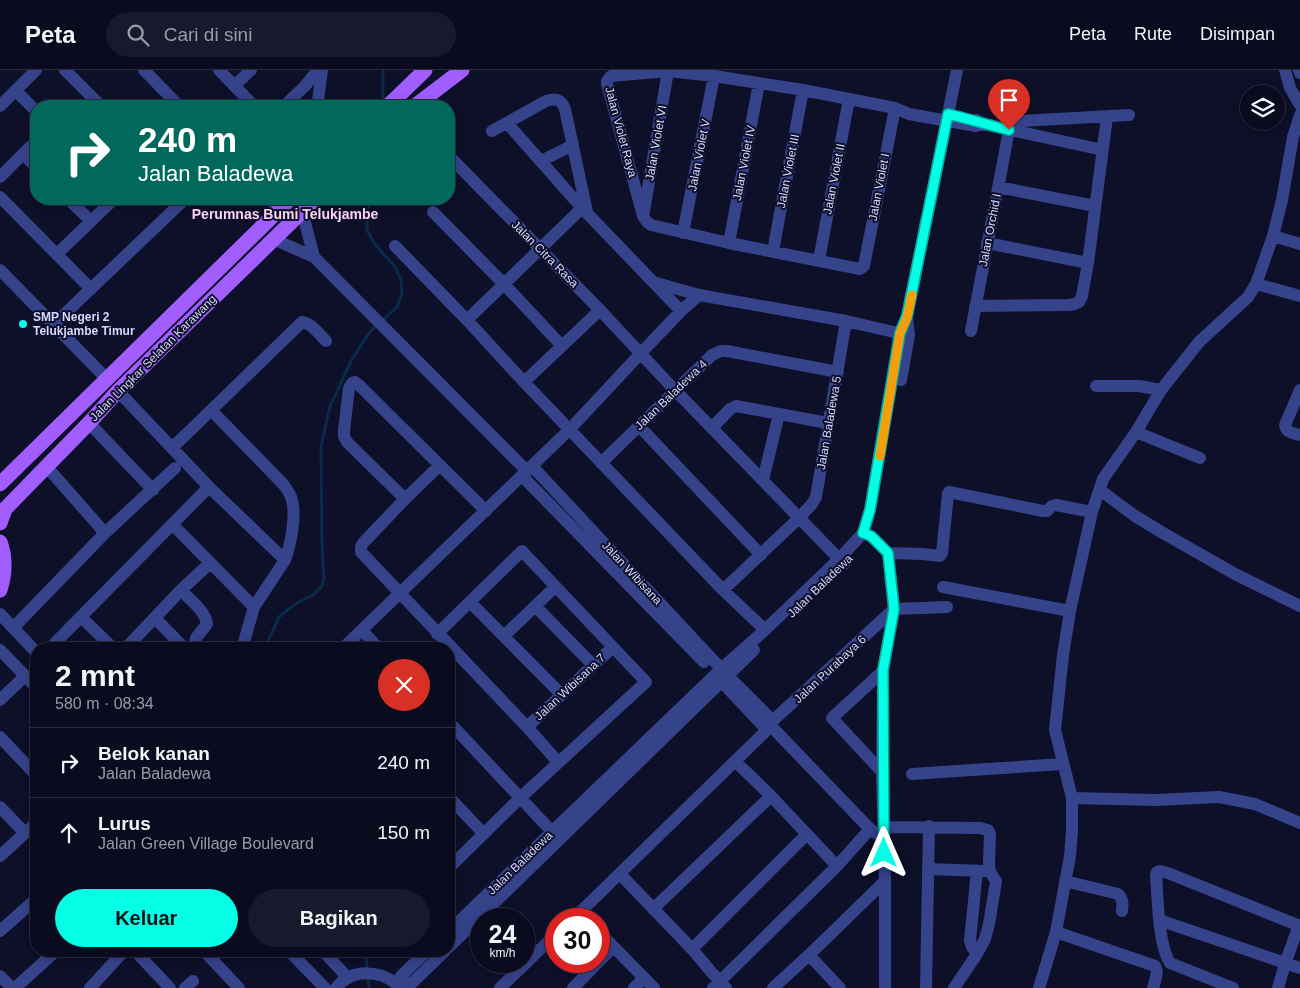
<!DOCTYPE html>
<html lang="id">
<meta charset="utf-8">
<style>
:root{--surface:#0a0b1f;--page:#18192c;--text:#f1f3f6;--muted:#999ba4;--line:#2a2b3d;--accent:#02ffe6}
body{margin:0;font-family:Arial,sans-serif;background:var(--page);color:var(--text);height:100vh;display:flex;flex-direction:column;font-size:19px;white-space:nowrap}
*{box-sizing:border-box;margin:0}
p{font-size:16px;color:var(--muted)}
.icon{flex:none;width:28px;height:28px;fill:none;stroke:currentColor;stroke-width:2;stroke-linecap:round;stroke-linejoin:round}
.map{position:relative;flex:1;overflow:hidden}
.panel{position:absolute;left:30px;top:572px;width:425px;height:315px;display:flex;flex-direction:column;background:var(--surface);border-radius:20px;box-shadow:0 2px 12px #0003,0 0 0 1px var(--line)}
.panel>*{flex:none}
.banner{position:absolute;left:30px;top:30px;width:425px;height:105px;border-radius:20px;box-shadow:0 2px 12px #0003,0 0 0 1px var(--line);background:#00695c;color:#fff;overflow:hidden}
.tools{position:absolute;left:1240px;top:15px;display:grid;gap:10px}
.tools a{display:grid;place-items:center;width:45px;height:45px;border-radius:50%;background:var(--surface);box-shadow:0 2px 12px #0003,0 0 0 1px var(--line);font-size:25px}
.speed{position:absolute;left:470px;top:838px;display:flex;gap:10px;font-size:25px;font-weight:700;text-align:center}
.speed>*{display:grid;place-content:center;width:65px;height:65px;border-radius:50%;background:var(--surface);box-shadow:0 2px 12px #0003,0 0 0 1px var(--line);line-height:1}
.speed small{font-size:12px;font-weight:400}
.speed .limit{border:8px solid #d22;background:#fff;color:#111}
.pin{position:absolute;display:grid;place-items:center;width:42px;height:42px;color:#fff;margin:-51px -21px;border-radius:50% 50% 50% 0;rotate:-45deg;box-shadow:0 0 5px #0007}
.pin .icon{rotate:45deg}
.me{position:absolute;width:55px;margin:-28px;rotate:0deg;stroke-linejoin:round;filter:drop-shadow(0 0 4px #0008)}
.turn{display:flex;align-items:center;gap:18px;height:105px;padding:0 25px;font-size:22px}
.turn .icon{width:65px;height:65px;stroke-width:2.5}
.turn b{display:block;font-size:35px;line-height:42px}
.round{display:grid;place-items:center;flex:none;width:52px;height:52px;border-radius:26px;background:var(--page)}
.head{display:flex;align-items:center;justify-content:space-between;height:85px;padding:0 25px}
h1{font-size:30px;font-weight:600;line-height:38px}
.action{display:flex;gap:10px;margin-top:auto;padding:10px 25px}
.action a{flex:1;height:58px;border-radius:30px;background:var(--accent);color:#111;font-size:20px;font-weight:600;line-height:58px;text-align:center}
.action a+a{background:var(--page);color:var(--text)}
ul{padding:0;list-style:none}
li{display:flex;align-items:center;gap:15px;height:70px;padding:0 25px;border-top:1px solid var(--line)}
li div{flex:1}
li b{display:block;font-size:19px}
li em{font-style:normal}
header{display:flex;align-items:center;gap:30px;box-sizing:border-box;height:70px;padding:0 25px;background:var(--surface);border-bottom:1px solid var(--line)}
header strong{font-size:24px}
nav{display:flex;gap:28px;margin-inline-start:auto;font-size:18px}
.search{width:350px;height:45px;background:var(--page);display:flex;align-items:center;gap:12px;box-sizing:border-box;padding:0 18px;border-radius:28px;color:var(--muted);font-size:19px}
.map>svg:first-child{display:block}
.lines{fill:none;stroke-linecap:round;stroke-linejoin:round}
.stream{stroke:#062c49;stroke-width:3}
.minor{stroke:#35438b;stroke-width:12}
.major{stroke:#a25dff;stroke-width:15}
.route-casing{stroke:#01a696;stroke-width:12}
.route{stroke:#02ffe6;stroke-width:9}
.slow{stroke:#f59e0b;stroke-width:9}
.poi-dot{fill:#02ffe6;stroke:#0e0f29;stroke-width:2}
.labels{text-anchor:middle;stroke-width:4;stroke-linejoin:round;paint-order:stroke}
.street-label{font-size:12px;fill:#d6d9ff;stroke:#0e0f29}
.poi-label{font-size:12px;font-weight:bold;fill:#d6d9ff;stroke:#0e0f29;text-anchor:start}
.neighbourhood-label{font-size:14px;font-weight:bold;fill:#ffd8f9;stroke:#0e0f29}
</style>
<header>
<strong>Peta</strong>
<div class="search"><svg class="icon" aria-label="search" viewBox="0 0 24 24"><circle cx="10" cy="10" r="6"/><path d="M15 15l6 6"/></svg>Cari di sini</div>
<nav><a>Peta</a><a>Rute</a><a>Disimpan</a></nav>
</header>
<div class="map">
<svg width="1300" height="918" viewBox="0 0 1300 918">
<rect width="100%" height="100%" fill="#0e0f29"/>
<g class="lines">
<path class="stream" d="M383,0V33
M373,129L367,140V160L374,173L395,197L401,210L402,223L397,237L383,250
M267,579L268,571L279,547L295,534L313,525L322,516L324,507L322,476L321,376L330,336L352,289L369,263L378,254
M366,881L367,898
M368,909L369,918"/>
<path class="minor" d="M65,0L101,36
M144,0L179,36
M219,0L254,36
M1285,0L1290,18L1300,35
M1299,0L1300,3
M234,16L251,0
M16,21L36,41
M318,31L322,0
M0,36L36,0
M284,36L305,16L318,0
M895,38L864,196L860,199L729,173L651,155L647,152L643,146L607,14V11L611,6L668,1L714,6L803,20L895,38L909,44L976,56L983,54
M976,50L983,54L1103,80
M507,53L582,138L681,241
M492,61L546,31C556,28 561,29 565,39L587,142
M23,84L36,97
M449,86L600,240L670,315L844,494
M541,91L573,75
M0,107L36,71
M998,117L1095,136
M0,127L91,219
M68,129L91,151
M269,129L279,139
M302,141L314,187
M644,141L668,1
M433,142L503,213L562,276
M683,163L714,6
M1273,166L1300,174
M273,169L314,187L527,401
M729,173L759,13
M987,173L1088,193
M395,176L467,250L524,312L723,520L765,560
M773,181L803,20
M57,184L114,129
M819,190L849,29
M0,200L107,309
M653,212L699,225L846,251L907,265
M1256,214L1300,226
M975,236L1069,235L1075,234L1079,232L1082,226L1088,193L1107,47
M467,250L582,138
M54,254L185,129
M971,261L1009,60L1013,54L1021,51L1129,45
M901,310L909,265L907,248
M524,312L600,240
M1096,316H1139L1161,320
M1300,320L1285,355C1286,363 1293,363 1300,365
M118,321L209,417L285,490L254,537L242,579
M211,340L283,414C286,418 289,422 291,427C297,443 291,474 285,490
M89,353L153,420
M639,356L761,485
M712,358L730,339L736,336L828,353
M1136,362L1200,388
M172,378L302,252C312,253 319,264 326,271
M601,393L712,285L721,281H727L838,302
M440,395L405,429L363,473L361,477V482L527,657L558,692
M532,396L728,606L773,651
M46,397L53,404L105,463
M522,406L704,592
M763,410L779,344
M1100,420L1135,446L1163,463L1235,504L1300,536
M405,429L347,372L344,366V360L349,318L352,313L355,312L359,315L486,441
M172,454L254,537
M863,463L871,466L888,483L894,539L883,601L882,702L885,811V918
M888,483L923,484L940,486L942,483L948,424L949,422L1043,441H1047L1052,436L1056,435L1092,442
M943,517L1070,541
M181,520C190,530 205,540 207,554L196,568L195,579
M723,520L799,448L812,434L816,427L846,251
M470,532L562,625
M535,536L593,595
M0,544L36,582
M81,547L114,579
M155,548L185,579
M13,558L105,463L175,398
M362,560L379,579
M437,564L522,481L646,612L520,728L449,798
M504,566L555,517
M49,579L209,417
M125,579L181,520L210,493
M342,579L570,359L641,283L681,241L699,225
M0,580L36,617
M717,607L765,658
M0,630L25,606
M449,652L557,767
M769,654L870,759L877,764
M767,656L894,539L947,537
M527,657L613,577
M0,667L36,705
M735,691L771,726L837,796
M882,702L832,648L883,601
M912,704L1062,694
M449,727L484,764
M1072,728L1156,730L1219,727L1255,734L1300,753
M0,737L25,763
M884,757L980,758L988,760L990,764L989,794L990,802L996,811L989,854L985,869L977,884L954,918
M0,786L36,753
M928,799L985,801
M977,801L970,870L972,877L977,884
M620,804L692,879L713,904L720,911L726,918
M1065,811L1118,824C1123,829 1123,833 1122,841
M653,839L771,726
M573,849L767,660L765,658
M1159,850L1300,898
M0,861L36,829
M449,861L721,599L765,560L839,489L863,463L870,440L900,263L907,246L957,0
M599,862L654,918
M1056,862L1155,896C1159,901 1155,911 1153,918
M449,877L754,580
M692,879L807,764
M135,881L170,918
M204,881L239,918
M289,881L325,918
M323,881L348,908
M427,881L401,906L402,909L408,914H411L445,881
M809,885L840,918
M0,906L12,918
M15,918L56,881
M90,918L124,881
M185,918L193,911
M336,918C353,897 383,900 401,918
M500,918L556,864
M573,918L613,877
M634,918L644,908
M713,918L837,796L870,759
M773,918L809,885L885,811
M926,918L929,756
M1039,918L1056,862L1070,786L1072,762V728L1055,660L1063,585L1070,541L1092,442L1103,409L1136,362L1161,320L1199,272L1248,227L1256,214L1273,166L1282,130L1293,67L1300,45
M1233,918L1170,893C1158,874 1158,829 1156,805L1157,802L1160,801L1168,803L1300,856
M1278,918L1285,894L1299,855"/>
<path class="major" d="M388,36L425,0
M415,36L462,0
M0,414L290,129
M0,453L5,439L89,353L118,321L315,129
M0,472C6,488 5,504 0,520"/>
</g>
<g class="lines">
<g class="route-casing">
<path id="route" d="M884,783L883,600L894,539L888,483L871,466L863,463L870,440L900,263L907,246L948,44C969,49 988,55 1009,60"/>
</g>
<use href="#route" class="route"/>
<path class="slow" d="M880,386L900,263L907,248L912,225"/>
</g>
<circle class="poi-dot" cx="23" cy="254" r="5"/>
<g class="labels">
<g class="street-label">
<text transform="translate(621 62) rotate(75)" y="4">Jalan Violet Raya</text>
<text transform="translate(656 73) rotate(-80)" y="4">Jalan Violet VI</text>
<text transform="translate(699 85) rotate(-79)" y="4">Jalan Violet V</text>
<text transform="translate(744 93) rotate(-79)" y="4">Jalan Violet IV</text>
<text transform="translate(788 101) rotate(-79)" y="4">Jalan Violet III</text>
<text transform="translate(834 109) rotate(-79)" y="4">Jalan Violet II</text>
<text transform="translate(879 117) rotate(-79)" y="4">Jalan Violet I</text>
<text transform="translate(990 160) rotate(-79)" y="4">Jalan Orchid I</text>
<text transform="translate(545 184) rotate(45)" y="4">Jalan Citra Rasa</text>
<text transform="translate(153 288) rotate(-45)" y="4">Jalan Lingkar Selatan Karawang</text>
<text transform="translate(671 325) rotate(-44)" y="4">Jalan Baladewa 4</text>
<text transform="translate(829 353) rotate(-80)" y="4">Jalan Baladewa 5</text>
<text transform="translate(632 503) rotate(47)" y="4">Jalan Wibisana</text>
<text transform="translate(820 516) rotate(-44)" y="4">Jalan Baladewa</text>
<text transform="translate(830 599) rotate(-43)" y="4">Jalan Purabaya 6</text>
<text transform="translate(570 617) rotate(-43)" y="4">Jalan Wibisana 7</text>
<text transform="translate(520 793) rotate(-44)" y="4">Jalan Baladewa</text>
</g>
<g class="poi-label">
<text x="33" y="251">SMP Negeri 2<tspan x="33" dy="14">Telukjambe Timur</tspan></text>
</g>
<g class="neighbourhood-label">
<text x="285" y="149">Perumnas Bumi Telukjambe</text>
</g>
</g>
</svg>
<div class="tools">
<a><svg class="icon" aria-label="layers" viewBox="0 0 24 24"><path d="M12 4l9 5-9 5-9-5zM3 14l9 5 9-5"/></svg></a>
</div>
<div class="speed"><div>24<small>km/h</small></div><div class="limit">30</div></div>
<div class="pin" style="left:1009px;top:60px;background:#d93025"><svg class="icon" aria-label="arrive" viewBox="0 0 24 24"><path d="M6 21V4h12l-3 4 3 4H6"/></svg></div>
<svg class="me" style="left:884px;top:783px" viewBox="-20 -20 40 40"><path d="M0-17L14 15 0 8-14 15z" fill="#02ffe6" stroke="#fff" stroke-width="4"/></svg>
<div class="banner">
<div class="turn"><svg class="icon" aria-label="right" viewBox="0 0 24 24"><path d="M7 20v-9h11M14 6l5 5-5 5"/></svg><div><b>240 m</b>Jalan Baladewa</div></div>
</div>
<section class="panel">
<div class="head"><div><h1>2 mnt</h1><p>580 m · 08:34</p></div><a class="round" style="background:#d93025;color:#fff"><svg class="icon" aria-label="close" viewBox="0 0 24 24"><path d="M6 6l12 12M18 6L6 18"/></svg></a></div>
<ul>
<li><svg class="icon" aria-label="right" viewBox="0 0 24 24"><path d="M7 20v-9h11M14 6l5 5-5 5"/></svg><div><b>Belok kanan</b><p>Jalan Baladewa</p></div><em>240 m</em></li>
<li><svg class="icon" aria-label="ahead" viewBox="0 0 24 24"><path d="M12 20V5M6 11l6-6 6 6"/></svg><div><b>Lurus</b><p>Jalan Green Village Boulevard</p></div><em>150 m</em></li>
</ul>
<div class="action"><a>Keluar</a><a>Bagikan</a></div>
</section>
</div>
